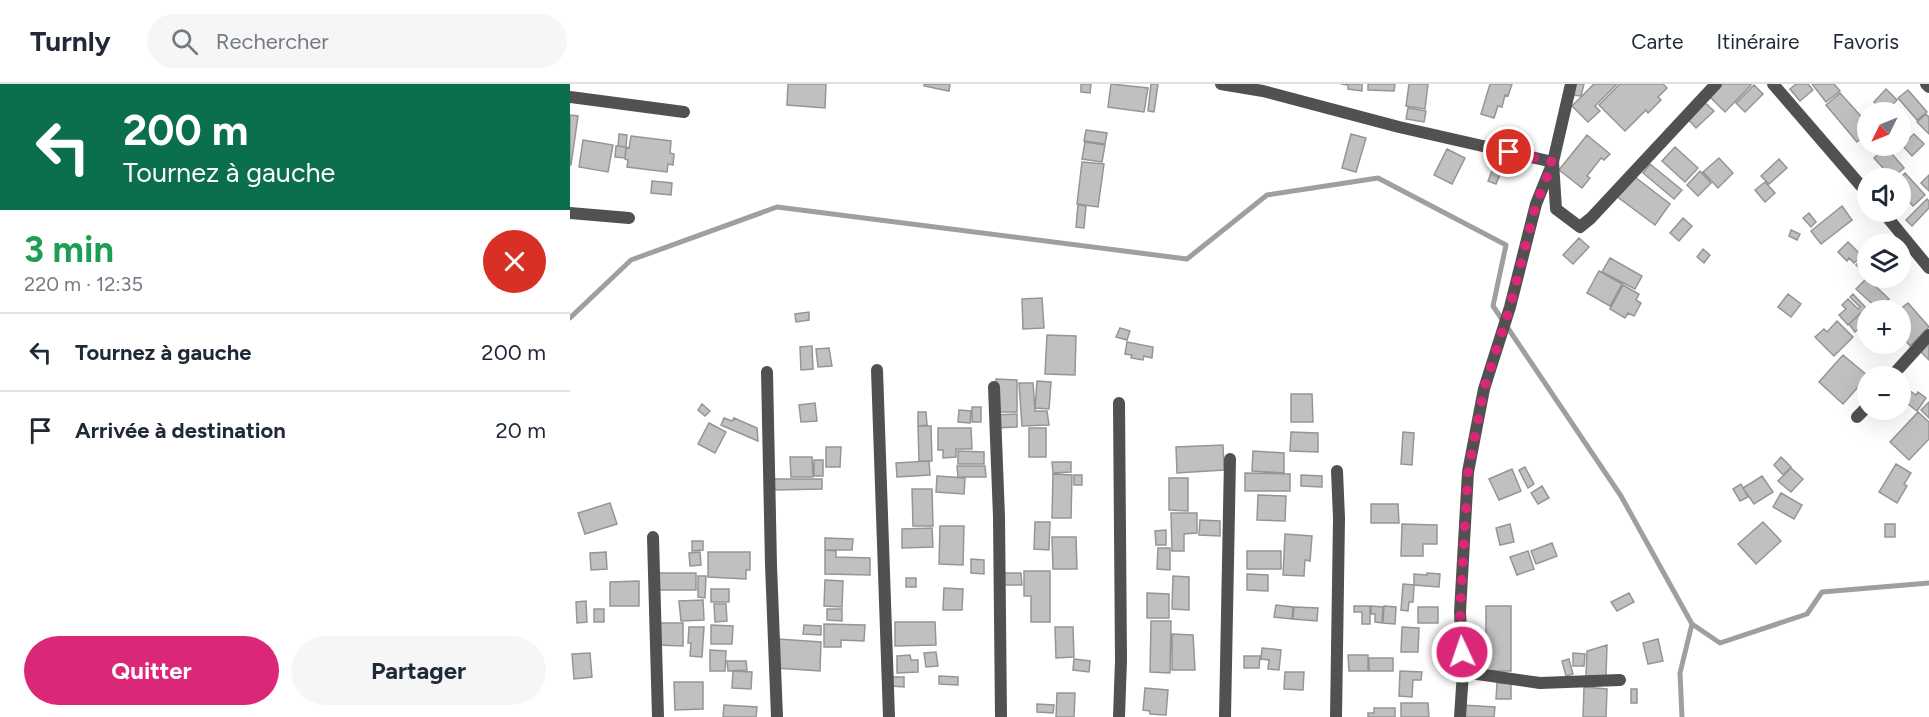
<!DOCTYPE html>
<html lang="fr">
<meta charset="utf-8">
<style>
:root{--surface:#fff;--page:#f6f6f7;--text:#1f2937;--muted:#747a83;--line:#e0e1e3;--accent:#db2777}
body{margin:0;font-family:Figtree,sans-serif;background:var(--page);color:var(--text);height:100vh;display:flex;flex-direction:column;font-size:22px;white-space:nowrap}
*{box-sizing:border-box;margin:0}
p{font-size:20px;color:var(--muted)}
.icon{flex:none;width:33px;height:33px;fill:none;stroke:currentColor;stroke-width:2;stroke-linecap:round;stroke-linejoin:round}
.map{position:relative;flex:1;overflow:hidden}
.panel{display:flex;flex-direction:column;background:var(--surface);width:570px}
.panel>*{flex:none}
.banner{background:#0b6e4f;color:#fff;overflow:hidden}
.needle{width:39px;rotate:227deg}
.fabs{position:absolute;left:1287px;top:18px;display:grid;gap:12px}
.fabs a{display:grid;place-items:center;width:54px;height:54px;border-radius:50%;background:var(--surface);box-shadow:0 6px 24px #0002;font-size:30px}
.pin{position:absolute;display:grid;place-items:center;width:51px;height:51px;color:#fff;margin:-26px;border:3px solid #fff;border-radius:50%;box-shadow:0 2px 6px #0007}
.me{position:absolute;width:66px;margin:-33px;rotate:357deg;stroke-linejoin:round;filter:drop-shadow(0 0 4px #0008)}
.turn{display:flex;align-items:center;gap:21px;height:126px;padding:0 24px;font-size:27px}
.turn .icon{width:78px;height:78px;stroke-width:2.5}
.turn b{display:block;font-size:42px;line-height:51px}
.round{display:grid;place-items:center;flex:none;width:63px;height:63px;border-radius:32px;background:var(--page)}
.head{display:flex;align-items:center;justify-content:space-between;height:102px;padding:0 24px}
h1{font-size:36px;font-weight:700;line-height:45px;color:#1e9e55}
.cta{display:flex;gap:12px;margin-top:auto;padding:12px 24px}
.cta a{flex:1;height:69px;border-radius:36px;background:var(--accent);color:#fff;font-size:24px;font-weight:700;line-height:69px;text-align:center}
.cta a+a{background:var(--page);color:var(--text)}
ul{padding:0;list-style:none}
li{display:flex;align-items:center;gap:18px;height:78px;padding:0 24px;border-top:2px solid var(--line)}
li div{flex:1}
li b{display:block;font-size:22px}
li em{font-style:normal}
header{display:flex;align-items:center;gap:36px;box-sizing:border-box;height:84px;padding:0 30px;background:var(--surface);border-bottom:2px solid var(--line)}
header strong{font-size:28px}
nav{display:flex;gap:33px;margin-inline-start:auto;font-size:21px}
.search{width:420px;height:54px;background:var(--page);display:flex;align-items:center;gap:15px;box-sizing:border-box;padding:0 21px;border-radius:33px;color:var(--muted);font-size:22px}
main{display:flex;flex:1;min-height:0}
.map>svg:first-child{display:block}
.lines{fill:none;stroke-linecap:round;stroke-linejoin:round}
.stream{stroke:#9f9f9f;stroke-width:5}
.building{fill:#c0c0c0;stroke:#959595;stroke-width:1.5}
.street{stroke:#515151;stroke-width:12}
.route{stroke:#db2777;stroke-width:10;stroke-dasharray:0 18}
</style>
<header>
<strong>Turnly</strong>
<div class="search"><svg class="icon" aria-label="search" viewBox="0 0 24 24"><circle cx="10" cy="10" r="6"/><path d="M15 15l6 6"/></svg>Rechercher</div>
<nav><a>Carte</a><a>Itinéraire</a><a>Favoris</a></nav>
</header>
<main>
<section class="panel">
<div class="banner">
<div class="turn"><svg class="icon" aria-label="left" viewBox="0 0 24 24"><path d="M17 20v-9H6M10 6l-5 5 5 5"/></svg><div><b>200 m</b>Tournez à gauche</div></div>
</div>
<div class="head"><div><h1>3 min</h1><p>220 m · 12:35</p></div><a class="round" style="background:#d93025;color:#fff"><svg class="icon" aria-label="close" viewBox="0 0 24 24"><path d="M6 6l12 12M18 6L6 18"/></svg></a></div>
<ul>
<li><svg class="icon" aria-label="left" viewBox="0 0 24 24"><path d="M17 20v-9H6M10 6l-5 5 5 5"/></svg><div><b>Tournez à gauche</b></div><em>200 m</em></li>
<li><svg class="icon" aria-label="arrive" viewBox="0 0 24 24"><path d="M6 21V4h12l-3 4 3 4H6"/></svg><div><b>Arrivée à destination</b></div><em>20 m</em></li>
</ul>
<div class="cta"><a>Quitter</a><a>Partager</a></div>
</section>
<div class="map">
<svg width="1359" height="633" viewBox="0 0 1359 633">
<rect width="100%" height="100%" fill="#fff"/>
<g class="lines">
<path class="stream" d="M0,234L61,176L207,123L617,175L697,111L808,94L936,161L923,222L1051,412L1122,540L1110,589L1112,633
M1122,540L1150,559L1237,530L1252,508L1359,499"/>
</g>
<path class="building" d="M218,0H256L255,24L217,21Z
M354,0H380L379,7L354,2Z
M511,0H521L520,9L511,8Z
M541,0L578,4L574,28L538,23Z
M581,0H588L584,28L578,27Z
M771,0H792V7L778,5V1Z
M798,0H825L824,7L798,6Z
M839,0H858L855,25L836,22Z
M920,0H942L938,12L935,11L932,23L928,22L924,34L911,30Z
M1003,0H1014L1011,12L1001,11Z
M1024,0H1047L1025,22L1030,27L1018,38L1002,22Z
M1050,0H1093L1097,4L1088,13L1091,16L1078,29L1076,26L1055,47L1029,21Z
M1150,0H1180L1181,1L1155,28L1139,12Z
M1226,0H1238L1243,6L1230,17L1220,5Z
M1242,0H1264L1270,7L1256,18Z
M1184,1L1193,10L1175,28L1166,19Z
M1316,5L1327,16L1315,28H1300L1307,21L1304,18Z
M1338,6L1357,28L1347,36L1328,14Z
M1270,9L1298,40V48L1287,58L1256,21Z
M1133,17L1144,27L1126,44L1116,33Z
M838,24L856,27L854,38L836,35Z
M1356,30L1359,33V50L1347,38Z
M0,31L8,32L1,81H0Z
M516,46L537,49L535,60L514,57Z
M49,50L57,51L56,63L48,62Z
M781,50L796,54L786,88L772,84Z
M1344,50L1354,60L1342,72L1332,61Z
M1017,51L1040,70L1034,76L1031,74L1017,92L1020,94L1012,104L989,86Z
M61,52L101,57L100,69L104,70L103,81L98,80L97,88L57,83L58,76L55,75L56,63L59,64Z
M13,56L43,61L38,88L9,83Z
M515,58L535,61L532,78L512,75Z
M46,62L56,63L55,74L45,73Z
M1105,63L1128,84L1115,98L1092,77Z
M1316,63L1334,84L1322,94L1304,74Z
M877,65L895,74L882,100L864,91Z
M1149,74L1163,89L1148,104L1133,88Z
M1209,75L1217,84L1199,100L1191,92Z
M926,77L934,80L926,100L918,97Z
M512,78L534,80L528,123L507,120Z
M1080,80L1112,106L1104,115L1073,89Z
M1130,87L1141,99L1128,112L1117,101Z
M1335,89L1355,111L1343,122L1330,108V94Z
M1061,90L1100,120L1085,141L1045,111Z
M1359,91V107L1351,99Z
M82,97L102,99L101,111L81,109Z
M1195,98L1205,109L1195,118L1185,106Z
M1357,115L1359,117V124L1342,142L1336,136Z
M508,121L516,122L514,144L506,143Z
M1272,122L1282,136L1251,160L1241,147Z
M1239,129L1246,138L1241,143L1233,134Z
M1113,134L1122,142L1109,157L1100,149Z
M1221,146L1230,150L1227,156L1219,152Z
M1009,154L1019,163L1003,180L993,171Z
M1278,158L1292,172L1284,179L1279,174L1277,177L1268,168Z
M1133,165L1140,171L1134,179L1127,173Z
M1040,174L1072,192L1065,205L1032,188Z
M1292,174L1298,179L1296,190L1286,181Z
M1029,187L1052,200L1040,222L1017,209Z
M1297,194L1319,215L1309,226L1286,205Z
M1053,201L1069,210L1066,216L1071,219L1064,232L1058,229L1055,234L1040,225Z
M1218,210L1231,220L1221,233L1208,223Z
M1283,210L1296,224L1278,241L1269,231L1276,225L1272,221L1278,215L1288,225L1290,223L1280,213Z
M472,214L474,244L453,245L452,215Z
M1338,219L1359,243L1340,262L1330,250V226H1329Z
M1296,224L1298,226V237L1285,248L1279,240Z
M239,228V236L226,238L225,230Z
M1267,237L1283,253L1264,272L1245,253L1254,245L1257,248Z
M550,244L560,247L557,256L546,253Z
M477,251L506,252L505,291L475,290Z
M557,258L583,263L582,274L574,272L573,276L561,274L562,271L555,270Z
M1359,258V276L1350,267Z
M242,262L243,285L231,286L230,263Z
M259,264L262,282L248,283L246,265Z
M1273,271L1298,292V301L1293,306L1289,302L1273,320L1249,298Z
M426,295L447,296V328H426Z
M467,297L481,298L479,325L465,324Z
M449,299H463L465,327H477L479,341L452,342Z
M1330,300L1346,311L1348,308L1356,314L1347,327L1330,314Z
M721,310H742L743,338H721Z
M1359,318V334L1351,326Z
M245,319L247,337L231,338L229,321Z
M132,320L140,327L135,332L128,326Z
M402,323H411V338H402Z
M389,326L401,327L400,339L388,338Z
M348,328H356L357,341L348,342Z
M1348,328L1359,338V355L1339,376L1320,358Z
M447,330V343L424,344L423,331Z
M154,334L162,337L164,334L187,344L188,357L151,341Z
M139,339L156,348L145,369L128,360Z
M348,342H361L362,377H349Z
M368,344H401L402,365H386V373L373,374V366H368Z
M459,344H476V373H459Z
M721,348L748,349V368L720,367Z
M833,348L844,349L842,381L831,380Z
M653,361L654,386L607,389L606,363Z
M256,363H271L270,383H256Z
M388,367L414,368V380H388Z
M683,367L714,369V389L682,387Z
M220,373H242L243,393H221Z
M1211,373L1221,383L1213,391L1204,381Z
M244,376H253V392H244Z
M359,377L360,391L327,393L326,379Z
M482,378H501V388L483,389Z
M1326,380L1341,389L1334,400L1337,402L1327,419L1309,408Z
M387,382H415L416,393H388Z
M955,383L964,400L958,404L949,386Z
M1221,384L1233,395L1221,408L1208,397Z
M942,385L951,407L929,416L919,395Z
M675,389L720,390V407H675Z
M483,390L502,391L501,434H482Z
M504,391H512V401H504Z
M731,391L752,392V403L731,402Z
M367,392L395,394L394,410L366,408Z
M1192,392L1203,408L1184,420L1173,404Z
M599,394H618V427L599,426Z
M203,395H252V405L203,406Z
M1171,400L1178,413L1170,417L1163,405Z
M972,402L979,414L968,420L961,409Z
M342,405H362L363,442H343Z
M1211,409L1232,421L1224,435L1203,423Z
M688,411L716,412L715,437L687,436Z
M40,419L47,440L15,450L8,429Z
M801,420H828L829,439H801Z
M601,429H627V449L614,450V467H602Z
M630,436L650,437V452L629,451Z
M465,438H480L479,466L464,465Z
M1193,438L1211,457L1186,480L1168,460Z
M832,440L867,441V460H853V472H831Z
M940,440L944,458L930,461L926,444Z
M1315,440H1325V453H1315Z
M370,442H394L393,481L369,480Z
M362,444L363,463L332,464V445Z
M596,446V461H586L585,447Z
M715,450L742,452L740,477L735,476L734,492L713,491Z
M482,453H506L507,485H483Z
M255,454L283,455L282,466H255Z
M122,457H133V466L122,467Z
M982,459L987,472L966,480L961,467Z
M588,464H600V486L587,485Z
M255,466L266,467V473L300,474V491L255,490Z
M677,467H711V485H677Z
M958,467L964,485L947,491L940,473Z
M36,468L37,485L21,486L20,469Z
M130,468L131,481L120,482L119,469Z
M138,468H180V486H176V495L138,493Z
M401,475L414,476V490L401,489Z
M454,487H480V538H461V512H454Z
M88,489H126V506H89Z
M430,489H451L452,501H430Z
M857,489L870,490L869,503L844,501V490L857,491Z
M677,490L698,491V507L677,506Z
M128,492H136L135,514L128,513Z
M603,492L619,493V526L602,525Z
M336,494H346V503H336Z
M255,496L273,497L272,523L254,522Z
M69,497V522H40V498Z
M833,500L844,501L843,518H839L838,527L831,526Z
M374,504L393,505L392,526H373Z
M141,505H159V518H141Z
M577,509L599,510V534H577Z
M1059,509L1064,518L1047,527L1041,518Z
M133,516L134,536L111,537L109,517Z
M16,517L17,538L7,539L6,518Z
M144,520H156L157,537L145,538Z
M706,521L723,523L722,535L704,533Z
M784,522H800V540H792V528H784Z
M801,522L813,523L812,539L805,538V530H801Z
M814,522L826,523L825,540L813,539Z
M916,522H941V587H916Z
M724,523L748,524L747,537L723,535Z
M848,523H868V539H848Z
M24,525H34V538H24Z
M257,525H272V537L257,536Z
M581,537H601L600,589L580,588Z
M325,538H365L366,561L325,562Z
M88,539H113V562L87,561Z
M254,540L295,541L294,557L271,556V563H254Z
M141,541L163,542L162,560H141Z
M234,541L251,542V551L233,550Z
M119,543H134L132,573L120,572L121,559H118Z
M485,543H503L504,573L486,574Z
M832,543L849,544L848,568H831Z
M602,550L623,551L625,586H602Z
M208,555L251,558L250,587L206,584Z
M1088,555L1093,577L1078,580L1073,559Z
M1037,561L1036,592H1016L1017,567Z
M692,564L711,566L709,586L698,585L699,576L691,575Z
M140,566L156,567L155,587H140Z
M366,568L368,582L356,583L354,569Z
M20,569L22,593L4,595L2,570Z
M1003,569L1015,570L1014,582H1003Z
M340,571L341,576H348V588L327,589V572Z
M778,571H798V587H779Z
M674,572H690L689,584H674Z
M799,574H823V587H799Z
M504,575L520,577L519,588L503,586Z
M999,575L1003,590L996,592L992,577Z
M157,577H176L177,586L158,587Z
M163,587L182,588L181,605L162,604Z
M830,587L852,588L851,596H843L842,613L829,612Z
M715,588H734L733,606L714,605Z
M369,592L388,593V601L369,600Z
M321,593H334V603L321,602Z
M104,598H133V625L105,626Z
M927,599H941V615H926Z
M1014,603L1037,605L1036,633H1013Z
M575,604L598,606L596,631L580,630V627L573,626Z
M1061,605H1067V619H1061Z
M487,609H505L504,633H486Z
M831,619H858L859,633H831Z
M467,620L484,621L483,629L467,628Z
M154,621L187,623L186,633H153Z
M892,621L925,623L924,633H891Z
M804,624H825V633H798V629H804Z"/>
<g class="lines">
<path class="street" d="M651,0L693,7L829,43L983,78L966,120L940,223L914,305L898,388L890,528L893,588L890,633
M1001,0L983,78L986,125L1010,143L1021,134L1146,0
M1203,0L1298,110
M1356,0L1359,3
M0,13L114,28
M1313,128L1359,184
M0,129L59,134
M307,286L319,633
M197,288L201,481L207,633
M1322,292L1359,251
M424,303L429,433L431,633
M1287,333L1298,322
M83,453L88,633
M893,588L970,599L1050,596
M549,633L551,576L549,319
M655,633L660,375
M766,633L769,434L767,387"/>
</g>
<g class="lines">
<path class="route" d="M892,568L890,528L898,388L914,305L940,223L966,120L983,78L939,68"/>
</g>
</svg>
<div class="fabs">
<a><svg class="needle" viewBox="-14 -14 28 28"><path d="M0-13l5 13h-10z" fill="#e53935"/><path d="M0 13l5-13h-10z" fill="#747a83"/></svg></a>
<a><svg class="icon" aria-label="sound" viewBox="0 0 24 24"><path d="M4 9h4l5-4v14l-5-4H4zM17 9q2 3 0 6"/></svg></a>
<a><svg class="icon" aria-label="layers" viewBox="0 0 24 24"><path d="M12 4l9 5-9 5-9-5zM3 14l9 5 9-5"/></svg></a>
<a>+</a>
<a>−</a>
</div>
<div class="pin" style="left:939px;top:68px;background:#d93025"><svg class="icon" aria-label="arrive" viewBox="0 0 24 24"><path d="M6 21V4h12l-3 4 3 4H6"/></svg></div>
<svg class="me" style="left:892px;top:568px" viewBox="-20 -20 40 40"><circle r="17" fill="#db2777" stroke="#fff" stroke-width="3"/><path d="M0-11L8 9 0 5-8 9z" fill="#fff"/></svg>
</div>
</main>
